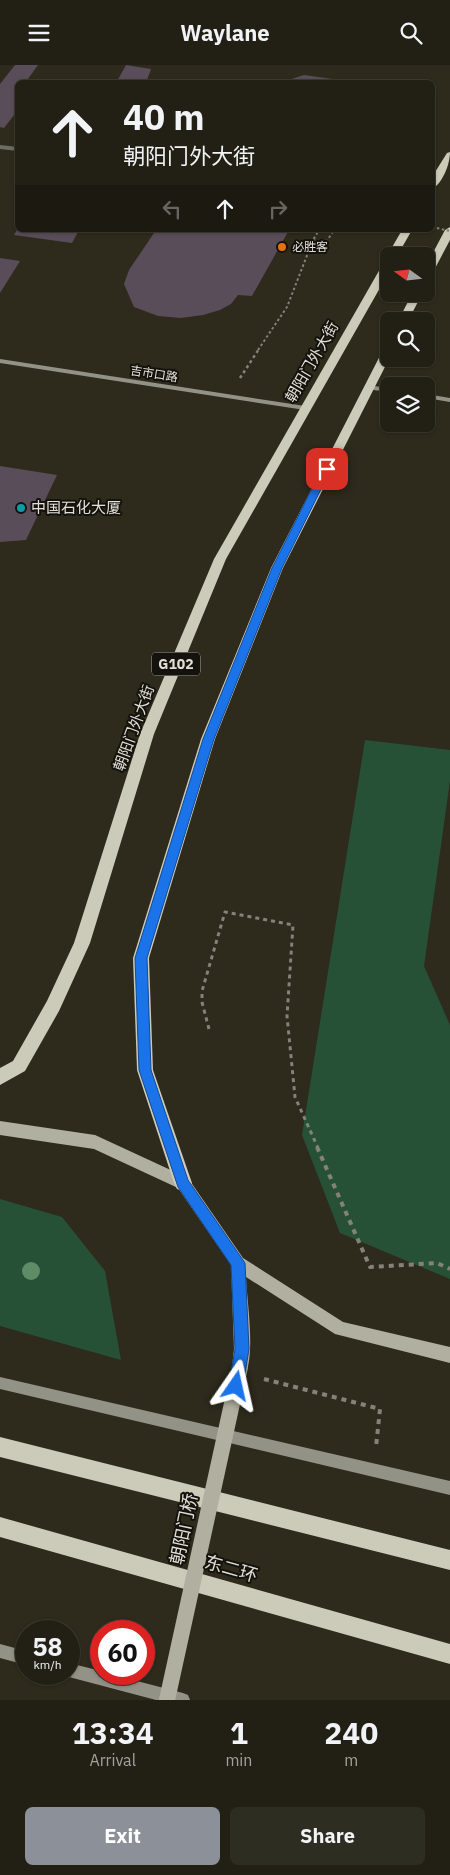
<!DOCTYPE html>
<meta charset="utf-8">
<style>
:root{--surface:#222015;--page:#2e2d22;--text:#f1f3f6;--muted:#a2a3a0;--line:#3f3e34;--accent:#8c9099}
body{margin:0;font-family:"IBM Plex Sans","Noto Sans SC",sans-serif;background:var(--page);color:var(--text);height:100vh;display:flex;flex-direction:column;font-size:19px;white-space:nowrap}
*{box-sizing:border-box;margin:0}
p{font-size:16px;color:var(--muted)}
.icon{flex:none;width:28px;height:28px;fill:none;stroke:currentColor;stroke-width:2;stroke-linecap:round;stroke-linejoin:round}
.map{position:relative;height:1635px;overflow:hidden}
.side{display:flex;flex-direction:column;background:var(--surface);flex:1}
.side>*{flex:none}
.banner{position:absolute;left:15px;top:15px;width:420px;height:152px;border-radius:8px;box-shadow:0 1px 4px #0004,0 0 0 1px var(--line);background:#222015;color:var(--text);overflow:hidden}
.needle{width:32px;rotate:285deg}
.fabs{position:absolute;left:380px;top:182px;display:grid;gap:10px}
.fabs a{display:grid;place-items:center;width:55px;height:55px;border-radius:8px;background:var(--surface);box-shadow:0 1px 4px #0004,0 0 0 1px var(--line);font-size:25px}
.speed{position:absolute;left:15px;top:1555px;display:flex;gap:10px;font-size:25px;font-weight:700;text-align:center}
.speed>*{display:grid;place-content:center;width:65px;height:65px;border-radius:50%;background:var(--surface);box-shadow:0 1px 4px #0004,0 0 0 1px var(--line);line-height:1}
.speed small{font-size:12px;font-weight:400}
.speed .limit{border:8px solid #d22;background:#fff;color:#111}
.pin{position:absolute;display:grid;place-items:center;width:42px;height:42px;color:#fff;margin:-21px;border-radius:10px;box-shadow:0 2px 8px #0006}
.me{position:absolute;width:55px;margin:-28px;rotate:11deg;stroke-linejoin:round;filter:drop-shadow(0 0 4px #0008)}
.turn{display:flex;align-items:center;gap:18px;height:105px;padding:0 25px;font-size:22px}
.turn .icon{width:65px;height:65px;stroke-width:2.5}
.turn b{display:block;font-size:35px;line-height:42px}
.lanes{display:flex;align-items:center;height:48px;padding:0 25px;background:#0003;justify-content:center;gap:25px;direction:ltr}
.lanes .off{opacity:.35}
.eta{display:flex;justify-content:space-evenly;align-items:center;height:85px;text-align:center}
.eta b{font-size:30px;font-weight:700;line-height:35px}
.primary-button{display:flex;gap:10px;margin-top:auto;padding:10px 25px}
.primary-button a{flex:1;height:58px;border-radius:8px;background:var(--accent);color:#fff;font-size:20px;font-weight:700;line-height:58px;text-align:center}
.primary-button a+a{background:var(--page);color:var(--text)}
header{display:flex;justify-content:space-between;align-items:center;height:65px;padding:0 25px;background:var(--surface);font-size:22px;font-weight:700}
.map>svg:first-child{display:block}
.green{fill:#275137}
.building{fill:#594d59}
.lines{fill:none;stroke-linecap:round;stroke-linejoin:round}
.path-far3{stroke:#858276;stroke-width:2;stroke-dasharray:2.5 2.5;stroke-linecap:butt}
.path-far2{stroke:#858276;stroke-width:2.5;stroke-dasharray:3 3;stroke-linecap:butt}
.path-far1{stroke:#858276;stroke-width:3;stroke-dasharray:4 4;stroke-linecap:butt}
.path{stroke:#858276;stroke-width:4;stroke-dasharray:5 5;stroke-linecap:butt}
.street{fill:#6d6d65;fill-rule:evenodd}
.secondary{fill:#939287;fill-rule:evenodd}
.primary{fill:#b1b0a0;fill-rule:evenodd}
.highway{fill:#cccab8;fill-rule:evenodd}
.path-bridge{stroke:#858276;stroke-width:2;stroke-dasharray:2.5 2.5;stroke-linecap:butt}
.primary-bridge{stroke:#b1b0a0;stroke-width:16}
.tree{fill:#5e8c67}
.route{fill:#1a73e8;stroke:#114b97}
.food-dot{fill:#e8710a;stroke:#14120c;stroke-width:2}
.culture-dot{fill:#0f9aa8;stroke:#14120c;stroke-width:2}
.labels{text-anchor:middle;stroke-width:4;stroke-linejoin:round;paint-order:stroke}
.far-poi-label{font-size:12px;fill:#e2dfd6;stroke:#14120c;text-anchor:start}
.far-street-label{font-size:12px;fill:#e2dfd6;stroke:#14120c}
.shield{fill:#14120c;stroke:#a4a299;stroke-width:1}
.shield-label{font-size:14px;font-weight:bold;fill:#e2dfd6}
.street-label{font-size:15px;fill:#e2dfd6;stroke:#14120c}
.poi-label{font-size:15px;fill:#e2dfd6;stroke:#14120c;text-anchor:start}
.near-street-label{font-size:18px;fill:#e2dfd6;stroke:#14120c}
</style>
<header><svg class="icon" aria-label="menu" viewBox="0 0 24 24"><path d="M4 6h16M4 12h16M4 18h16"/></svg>Waylane<svg class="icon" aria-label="search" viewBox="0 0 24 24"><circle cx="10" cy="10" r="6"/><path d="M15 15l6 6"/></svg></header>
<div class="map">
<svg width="450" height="1635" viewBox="0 0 450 1635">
<rect width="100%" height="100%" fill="#2e2a1c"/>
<path class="green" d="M365,675L450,685V716L424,901L450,960V1214L340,1168L302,1070Z
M0,1134L62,1152L105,1206L121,1295L0,1261Z"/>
<path class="building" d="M15,0H38L28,14H42L40,18H18V45L4,63L0,62V19Z
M126,0L151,4L146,18H116Z
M304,10L340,15L343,18H279Z
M17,165H79L72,178L14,170Z
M156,165H289L252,231L238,230L231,239L220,245L203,250L181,253L158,251L134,242L124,219L129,205Z
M0,193L20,196L0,228Z
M0,401L57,410L26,475L0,477Z"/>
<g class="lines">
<path class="path-far3" d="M313,175L325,179L334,165
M258,285L287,242L313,175L319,165"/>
<path class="path-far2" d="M240,313L259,284"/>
<path class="path-far1" d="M209,964L202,937V926L225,847L293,860L287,951L295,1032L318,1083"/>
<path class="path" d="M317,1082L370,1202L437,1198L450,1204
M264,1314L380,1344L376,1382"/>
<path class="street" d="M0,80L18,82V86L0,84Z"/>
<path class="secondary" d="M0,294L305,341L309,343L305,345L0,298Z
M366,320L389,323V327L366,324Z
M426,329L450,333V337L426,333Z
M0,1312L450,1416V1430L0,1324Z
M0,1579L26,1586V1600L0,1593Z
M69,1598L101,1606V1609H110L183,1628L188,1630L190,1635H156L69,1612L64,1609H69Z"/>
<path class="primary" d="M0,1056L95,1070L188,1113L243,1193L343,1257L450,1282V1298L335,1269L246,1212C247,1237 255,1285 246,1308L240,1310L234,1308L232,1302L234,1284L231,1200L178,1123L94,1084L0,1070Z"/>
<path class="highway" d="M450,87C450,99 443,118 432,124V112L447,88Z
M450,162V175L431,211L426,214V201L445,165Z
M402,165H412L397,191H389L388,193L387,191Z
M389,194V207L226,494L154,669L90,878L59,946L25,1006L0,1020V1003L13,996L47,936L74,878L140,669L214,494L384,197Z
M412,229H422L408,256H398Z
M389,280V294L283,503L215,674L149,893L153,1005L192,1118L189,1124L183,1126L177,1124L174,1118L137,1005L133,893L201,674L271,503L384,283Z
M0,1372L450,1485V1505L0,1392Z
M0,1452L450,1579V1599L0,1472Z"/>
<path class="path-bridge" d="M432,162L450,166"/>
<path class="primary-bridge" d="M167,1635L240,1302"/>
</g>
<circle class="tree" cx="31" cy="1206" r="9"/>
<path class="route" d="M327,401L331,404L282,503L214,674L147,893L151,1005L188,1115L245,1198L249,1284L243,1321L241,1326L236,1328L231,1326L229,1321L235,1284L231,1200L178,1122L139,1005L135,893L203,674L272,503L322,404Z"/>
<circle class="food-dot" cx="282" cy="182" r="5"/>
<circle class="culture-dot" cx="21" cy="443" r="5"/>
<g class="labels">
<g class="far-poi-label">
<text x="292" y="186">必胜客</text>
</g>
<g class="far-street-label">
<text transform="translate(154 309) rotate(9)" y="4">吉市口路</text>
</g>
<rect class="shield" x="152" y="587.5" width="48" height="23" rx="4"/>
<g class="shield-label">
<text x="176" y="604">G102</text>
</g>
<g class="street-label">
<text transform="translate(312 297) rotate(-60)" y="5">朝阳门外大街</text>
<text transform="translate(134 663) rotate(-70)" y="5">朝阳门外大街</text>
</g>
<g class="poi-label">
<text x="31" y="448">中国石化大厦</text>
</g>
<g class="near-street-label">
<text transform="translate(184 1464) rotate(-78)" y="6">朝阳门桥</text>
<text transform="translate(231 1504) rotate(16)" y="6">东二环</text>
</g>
</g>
</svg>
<div class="fabs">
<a><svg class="needle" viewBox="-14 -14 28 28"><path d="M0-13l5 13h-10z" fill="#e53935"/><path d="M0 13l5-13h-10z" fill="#a2a3a0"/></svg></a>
<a><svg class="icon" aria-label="search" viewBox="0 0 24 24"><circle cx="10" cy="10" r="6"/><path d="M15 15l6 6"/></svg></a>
<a><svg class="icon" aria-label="layers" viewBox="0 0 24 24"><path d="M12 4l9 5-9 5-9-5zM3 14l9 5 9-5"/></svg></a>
</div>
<div class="speed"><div>58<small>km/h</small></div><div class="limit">60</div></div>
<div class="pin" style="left:327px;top:404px;background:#d93025"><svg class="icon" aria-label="arrive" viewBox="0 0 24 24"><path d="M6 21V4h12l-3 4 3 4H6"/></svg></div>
<svg class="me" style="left:236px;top:1321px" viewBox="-20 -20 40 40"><path d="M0-17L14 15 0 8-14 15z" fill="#1a73e8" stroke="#fff" stroke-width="4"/></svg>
<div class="banner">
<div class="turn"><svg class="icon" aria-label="ahead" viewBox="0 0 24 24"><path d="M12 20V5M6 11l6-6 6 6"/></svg><div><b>40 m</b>朝阳门外大街</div></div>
<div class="lanes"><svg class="icon off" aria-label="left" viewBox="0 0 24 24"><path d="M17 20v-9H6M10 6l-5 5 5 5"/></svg><svg class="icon" aria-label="ahead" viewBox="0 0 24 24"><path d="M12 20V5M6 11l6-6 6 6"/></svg><svg class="icon off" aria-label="right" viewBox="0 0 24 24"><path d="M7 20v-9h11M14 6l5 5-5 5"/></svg></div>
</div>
</div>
<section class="side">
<div class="eta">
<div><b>13:34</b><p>Arrival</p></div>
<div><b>1</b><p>min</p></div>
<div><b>240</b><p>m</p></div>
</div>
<div class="primary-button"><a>Exit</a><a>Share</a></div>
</section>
